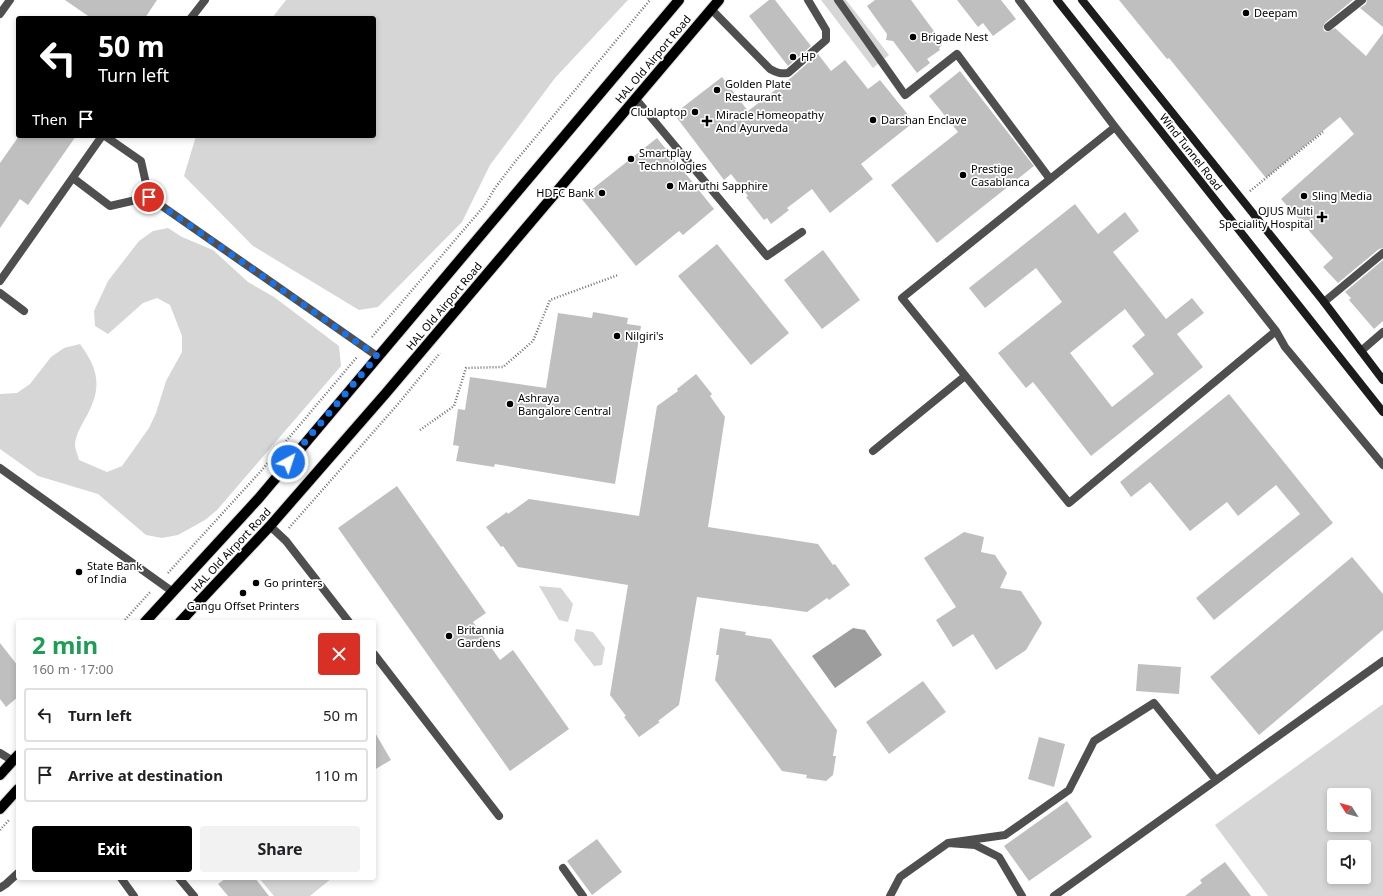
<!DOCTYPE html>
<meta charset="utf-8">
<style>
:root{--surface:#fff;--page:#f2f2f2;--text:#202124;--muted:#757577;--line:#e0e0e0;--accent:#000}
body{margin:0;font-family:"Noto Sans",sans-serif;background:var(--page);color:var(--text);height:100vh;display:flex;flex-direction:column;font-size:15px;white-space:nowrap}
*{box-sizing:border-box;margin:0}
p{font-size:13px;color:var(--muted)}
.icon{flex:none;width:22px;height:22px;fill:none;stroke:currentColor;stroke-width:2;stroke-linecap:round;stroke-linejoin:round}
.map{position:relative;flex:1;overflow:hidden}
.panel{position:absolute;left:16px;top:620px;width:360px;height:260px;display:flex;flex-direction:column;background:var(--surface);border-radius:4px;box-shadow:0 2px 6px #0003}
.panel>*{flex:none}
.guide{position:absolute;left:16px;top:16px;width:360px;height:122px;border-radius:4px;box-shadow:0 2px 6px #0003;background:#000;color:#fff;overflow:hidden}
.needle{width:26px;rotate:307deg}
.buttons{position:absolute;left:1327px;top:788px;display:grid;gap:8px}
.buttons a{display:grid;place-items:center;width:44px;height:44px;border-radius:4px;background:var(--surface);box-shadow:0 2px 6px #0003;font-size:20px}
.pin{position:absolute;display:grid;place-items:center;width:34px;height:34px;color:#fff;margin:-17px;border:2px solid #fff;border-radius:50%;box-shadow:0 1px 4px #0007}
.me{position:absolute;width:44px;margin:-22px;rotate:40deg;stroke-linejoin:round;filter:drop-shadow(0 0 3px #0008)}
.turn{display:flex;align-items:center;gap:14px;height:84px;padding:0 16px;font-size:18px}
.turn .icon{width:52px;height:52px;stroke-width:2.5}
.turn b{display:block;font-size:28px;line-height:34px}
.then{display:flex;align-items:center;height:38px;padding:0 16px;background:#0003;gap:8px;font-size:15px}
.round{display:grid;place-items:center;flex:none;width:42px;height:42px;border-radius:4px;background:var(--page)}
.headline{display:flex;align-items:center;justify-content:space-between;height:68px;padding:0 16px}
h1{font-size:24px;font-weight:700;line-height:30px;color:#1e9e55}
.cta{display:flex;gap:8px;margin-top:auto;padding:8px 16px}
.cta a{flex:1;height:46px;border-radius:4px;background:var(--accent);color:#fff;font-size:16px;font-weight:700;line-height:46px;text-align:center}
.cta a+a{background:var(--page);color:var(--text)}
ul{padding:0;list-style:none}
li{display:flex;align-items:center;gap:12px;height:54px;margin:0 8px 6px;padding:0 8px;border:2px solid var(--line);border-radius:4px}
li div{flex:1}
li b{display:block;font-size:15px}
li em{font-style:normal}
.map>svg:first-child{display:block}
.green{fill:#d6d6d6;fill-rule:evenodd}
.water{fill:#9d9d9d}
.building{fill:#bfbfbf;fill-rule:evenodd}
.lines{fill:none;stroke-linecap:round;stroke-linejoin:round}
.primary-casing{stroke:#dbdbdb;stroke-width:12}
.path{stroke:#717171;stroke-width:2.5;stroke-dasharray:1 2;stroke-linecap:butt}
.lane{stroke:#4f4f4f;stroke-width:8}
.street{stroke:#4f4f4f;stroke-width:8}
.secondary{stroke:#1c1c1c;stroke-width:8}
.primary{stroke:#000;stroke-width:10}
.route{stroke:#1a73e8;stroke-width:7;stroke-dasharray:0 12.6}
.poi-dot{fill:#000;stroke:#fff;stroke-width:1.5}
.labels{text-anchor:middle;stroke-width:3.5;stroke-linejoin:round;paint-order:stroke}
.poi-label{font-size:11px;fill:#000;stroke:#fff;text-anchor:start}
.street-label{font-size:11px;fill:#000;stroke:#fff}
</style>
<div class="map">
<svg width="1383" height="896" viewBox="0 0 1383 896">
<rect width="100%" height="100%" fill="#fff"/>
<path class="green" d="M286,0H628L555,78L490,165L462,222L378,307L359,310L253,246L184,176L196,136H374V18H272Z
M821,0H846L889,55L873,68Z
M168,228L182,237L213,250L248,282L274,297L339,346L341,366L217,510L205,520L178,535L162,538L146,535L98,494L38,476L0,449V394L17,393L30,384L51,357L64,348L80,344C100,371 102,389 85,419C81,426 75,436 75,445C75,449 78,455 79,460L107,472L122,466L149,428L156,413L166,381L182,352V336L170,305L157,298L143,303L108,334L95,326L94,311L108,281L139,241L153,231Z
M539,586L561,588L573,604L568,622L559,620Z
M576,629L593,632L605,648L602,665L594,666L574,640Z
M1383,704V896H1268L1215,825ZM1334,795H1364V825H1334ZM1334,847H1364V877H1334Z
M259,878H332L310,896H274Z"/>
<path class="water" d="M853,628L865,630L882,655L835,688L812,656Z"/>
<path class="building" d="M65,0H157L145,18H91Z
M769,0H775L811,46L788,66L749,16Z
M875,0H911L939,38L938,39L942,45L939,48L940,50L927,59L930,63L917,73L893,41L886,40L887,34L867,6Z
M957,0H1001L1016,19L993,36L983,23L978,27Z
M1119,0H1353L1325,23L1323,27L1324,31L1328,32L1335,28L1366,56L1383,33V248L1379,249L1338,283L1323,267L1333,258L1281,199L1354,134L1340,117L1266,178L1169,58L1167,59Z
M1367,0H1383V27L1360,8L1366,4Z
M818,54L831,71L845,60L868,89L880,80L914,122L861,164L873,179L830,213L812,189L787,208L789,210L771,224L767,218L764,220L746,197L748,196L731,174L724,180L674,114L722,77L748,111L792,77Z
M960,71L1034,166L937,243L891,185L958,132L929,96Z
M19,136H76L28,205L20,199L0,228V163Z
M657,138L714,209L683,235L679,231L636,266L581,198Z
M1075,204L1098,234L1125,212L1139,231L1113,252L1166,319L1192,298L1204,313L1177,334L1203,367L1091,456L1033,382L1026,388L998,353L1062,302L1036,268L985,308L969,288ZM1125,309L1145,335L1132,346L1154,374L1112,407L1070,353Z
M717,244L789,333L751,365L678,276Z
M823,250L860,300L822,329L784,280Z
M1383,260V321L1374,329L1349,300L1351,298L1345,292Z
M593,312L628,318L627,324L641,326L615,484L495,464L494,467L456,461L459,446L453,445L458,409L465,410L470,377L546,388L558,313L592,318Z
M696,374L712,394L710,396L725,417L708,527L818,544L833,565L835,564L850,585L829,600L827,598L807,612L697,597L679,705L658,721L660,722L639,737L624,717L626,716L610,695L628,585L518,567L503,546L501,547L486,527L507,512L508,514L529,499L639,516L657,406L678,391L677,389Z
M1229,394L1333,523L1214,620L1196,598L1300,514L1276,485L1238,516L1227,502L1190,531L1150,482L1131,497L1120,482Z
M397,486L486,613L473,622L500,660L513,650L569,729L510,771L338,528Z
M964,532L984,537L981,552L995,555L1007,573L1000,588L1021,591L1042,623L1026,650L996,670L973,634L953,647L936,620L956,607L924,558Z
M1352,557L1383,594V630L1259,735L1210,677Z
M720,628L746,632L745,635L771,639L837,730L833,756H836L833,775L826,781L806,778L807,775L782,771L715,680L719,655H716Z
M0,643L18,666V697L6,707L0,699Z
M1138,664L1181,667L1179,694L1136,691Z
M923,681L946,712L889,754L866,722Z
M374,731L391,760L374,770Z
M1039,737L1065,744L1054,787L1028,779Z
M1067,801L1092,837L1029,881L1004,846Z
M597,839L622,872L592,895L567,861Z
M1225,862L1251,896H1185L1202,883L1200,880Z
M226,878H255L269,896H228L218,884Z"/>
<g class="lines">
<g class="primary-casing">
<path id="primary" d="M145,622L259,498L679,0
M180,622L270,526L386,393L719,0
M0,775L18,755
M0,809L18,789"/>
</g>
<path class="path" d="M1250,191L1323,132
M372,337L485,205L495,188L514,163L650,0
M420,430L454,406L466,368L503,367L533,341L550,300L618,275
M289,528L398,404L440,353
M168,573L261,471L357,357
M123,622L151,591
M0,830L9,820"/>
<path class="lane" d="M838,0L905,95L957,54L1050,179
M1019,0L1115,127L1276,331L1285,347L1383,465
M711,9L770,69C777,73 781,74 788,73L826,40V30L808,0
M0,14L10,0
M191,18L205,0
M635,98L767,256L802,232
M1115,127L902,298L1069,503L1276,331
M105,136L141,161L149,197L377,356
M73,178L110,206L149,197
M0,281L102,136
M0,293L24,311
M1324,302L1383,253
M873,451L965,376
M0,468L173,592
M270,526L286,541L349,622
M374,654L499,816
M0,753L13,761
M948,843L1005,835L1069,790L1094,741L1154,703L1216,780
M563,868L583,896
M121,878L134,896
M0,888L6,884L18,873
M890,896L900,877L948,843L975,845L999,857L1022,896
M1054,896L1383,661"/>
<path class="street" d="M1328,27L1362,0
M1361,351L1383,332
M179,878L194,896"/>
<path class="secondary" d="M1057,0L1383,412
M1082,0L1324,302L1383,380"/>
<use href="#primary" class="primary"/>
</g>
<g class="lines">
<path class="route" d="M149,197L377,356L288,462"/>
</g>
<g class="poi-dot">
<circle cx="1246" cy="13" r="4"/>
<circle cx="913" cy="37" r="4"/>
<circle cx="793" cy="57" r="4"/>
<circle cx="717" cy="90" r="4"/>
<circle cx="695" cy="112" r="4"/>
<circle cx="873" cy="120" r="4"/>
<path d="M705 115h4v4h4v4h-4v4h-4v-4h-4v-4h4z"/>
<circle cx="631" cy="159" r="4"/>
<circle cx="963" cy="175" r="4"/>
<circle cx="670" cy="186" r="4"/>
<circle cx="602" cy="193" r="4"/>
<circle cx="1304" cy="196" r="4"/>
<path d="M1320 211h4v4h4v4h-4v4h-4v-4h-4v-4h4z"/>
<circle cx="617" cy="336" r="4"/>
<circle cx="510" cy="404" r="4"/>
<circle cx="79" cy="572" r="4"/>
<circle cx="256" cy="583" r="4"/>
<circle cx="243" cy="593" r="4"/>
<circle cx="449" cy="636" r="4"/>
</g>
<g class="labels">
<g class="poi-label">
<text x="1254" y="17">Deepam</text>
<text x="921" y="41">Brigade Nest</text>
<text x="801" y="61">HP</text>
<text x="725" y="88">Golden Plate<tspan x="725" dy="13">Restaurant</tspan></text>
<text x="687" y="116" text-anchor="end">Clublaptop</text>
<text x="716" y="119">Miracle Homeopathy<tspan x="716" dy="13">And Ayurveda</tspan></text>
<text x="881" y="124">Darshan Enclave</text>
<text x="639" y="157">Smartplay<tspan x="639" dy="13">Technologies</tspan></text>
<text x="971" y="173">Prestige<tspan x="971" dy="13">Casablanca</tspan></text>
<text x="678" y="190">Maruthi Sapphire</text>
<text x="594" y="197" text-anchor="end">HDFC Bank</text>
<text x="1312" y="200">Sling Media</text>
<text x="1313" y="215" text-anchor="end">OJUS Multi<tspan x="1313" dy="13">Speciality Hospital</tspan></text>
<text x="625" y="340">Nilgiri's</text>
<text x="518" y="402">Ashraya<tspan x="518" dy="13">Bangalore Central</tspan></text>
<text x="87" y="570">State Bank<tspan x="87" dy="13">of India</tspan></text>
<text x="264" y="587">Go printers</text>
<text x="243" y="610" text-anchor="middle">Gangu Offset Printers</text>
<text x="457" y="634">Britannia<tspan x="457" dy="13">Gardens</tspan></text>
</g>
<g class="street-label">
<text transform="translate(653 59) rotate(-50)" y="4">HAL Old Airport Road</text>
<text transform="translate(1191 152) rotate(52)" y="4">Wind Tunnel Road</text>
<text transform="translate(444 306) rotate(-50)" y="4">HAL Old Airport Road</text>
<text transform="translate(231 550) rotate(-47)" y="4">HAL Old Airport Road</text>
</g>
</g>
</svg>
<div class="buttons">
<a><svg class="needle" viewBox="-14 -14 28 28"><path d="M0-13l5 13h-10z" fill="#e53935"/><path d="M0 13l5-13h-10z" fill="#757577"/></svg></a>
<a><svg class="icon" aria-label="sound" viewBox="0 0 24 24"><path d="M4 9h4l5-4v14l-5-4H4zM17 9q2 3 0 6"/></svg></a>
</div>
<div class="pin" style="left:149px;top:197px;background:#d93025"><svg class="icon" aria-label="arrive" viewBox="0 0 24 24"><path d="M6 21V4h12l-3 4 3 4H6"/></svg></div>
<svg class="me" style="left:288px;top:462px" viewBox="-20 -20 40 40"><circle r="17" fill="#1a73e8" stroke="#fff" stroke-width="3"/><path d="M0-11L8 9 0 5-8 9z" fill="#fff"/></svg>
<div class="guide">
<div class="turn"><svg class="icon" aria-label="left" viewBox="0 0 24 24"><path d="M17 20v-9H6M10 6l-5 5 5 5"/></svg><div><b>50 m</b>Turn left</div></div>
<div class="then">Then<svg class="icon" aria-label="arrive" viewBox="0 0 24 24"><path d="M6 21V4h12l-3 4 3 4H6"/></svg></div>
</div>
<section class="panel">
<div class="headline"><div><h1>2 min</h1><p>160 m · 17:00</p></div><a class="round" style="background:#d93025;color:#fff"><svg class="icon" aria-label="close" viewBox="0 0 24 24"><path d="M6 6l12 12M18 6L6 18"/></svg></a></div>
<ul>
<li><svg class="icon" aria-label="left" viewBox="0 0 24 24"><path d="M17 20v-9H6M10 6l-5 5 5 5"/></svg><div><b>Turn left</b></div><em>50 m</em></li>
<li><svg class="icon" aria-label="arrive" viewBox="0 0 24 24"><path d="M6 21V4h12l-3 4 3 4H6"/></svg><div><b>Arrive at destination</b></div><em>110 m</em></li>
</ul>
<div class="cta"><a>Exit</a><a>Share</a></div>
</section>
</div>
